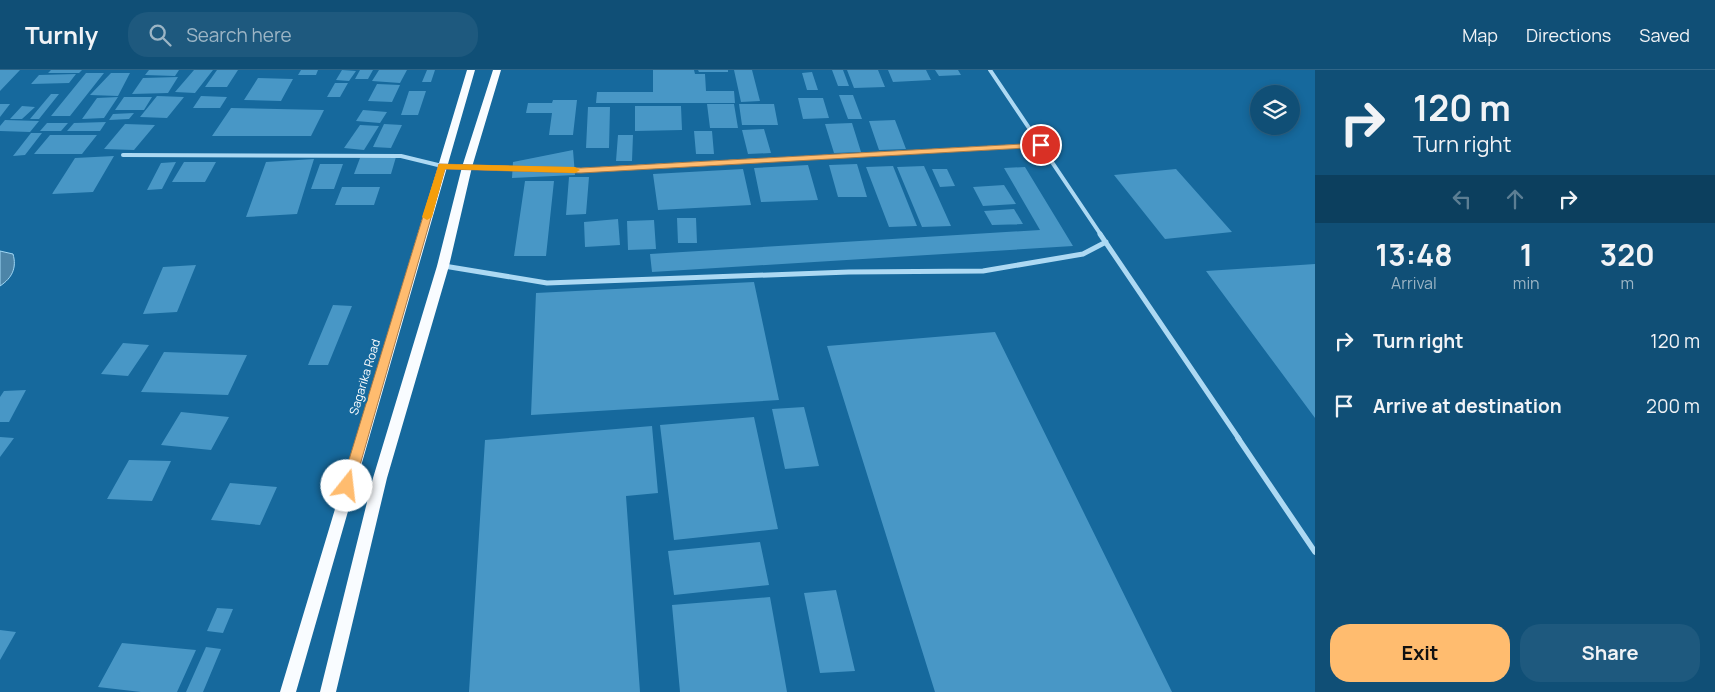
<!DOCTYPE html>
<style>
:root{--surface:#104f76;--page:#1e597e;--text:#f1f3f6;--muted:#9cb5c5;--line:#306688;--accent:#ffbc6f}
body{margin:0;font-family:Manrope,sans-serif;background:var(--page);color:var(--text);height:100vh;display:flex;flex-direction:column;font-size:19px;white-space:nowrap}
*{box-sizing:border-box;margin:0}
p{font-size:16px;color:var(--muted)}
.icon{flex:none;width:28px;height:28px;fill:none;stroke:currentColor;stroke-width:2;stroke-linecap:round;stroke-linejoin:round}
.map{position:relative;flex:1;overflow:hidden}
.panel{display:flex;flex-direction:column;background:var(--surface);width:400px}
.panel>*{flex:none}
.guide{background:#104f76;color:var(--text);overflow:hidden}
.fabs{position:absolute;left:1250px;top:15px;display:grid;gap:10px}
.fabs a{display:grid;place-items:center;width:50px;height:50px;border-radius:50%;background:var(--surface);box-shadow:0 2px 8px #0003,0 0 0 1px var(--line);font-size:25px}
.pin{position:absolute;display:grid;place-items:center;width:42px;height:42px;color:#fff;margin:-21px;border:2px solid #fff;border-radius:50%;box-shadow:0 1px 5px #0007}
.me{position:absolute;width:55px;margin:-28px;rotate:16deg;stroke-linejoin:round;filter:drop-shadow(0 0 4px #0008)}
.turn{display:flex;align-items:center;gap:18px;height:105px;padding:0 15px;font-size:22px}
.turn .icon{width:65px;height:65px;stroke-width:2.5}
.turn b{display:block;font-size:35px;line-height:42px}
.lanes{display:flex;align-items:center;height:48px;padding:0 15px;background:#0003;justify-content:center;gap:25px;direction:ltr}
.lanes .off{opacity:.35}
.eta{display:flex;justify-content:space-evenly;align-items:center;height:85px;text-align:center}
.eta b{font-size:30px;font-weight:700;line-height:35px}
.cta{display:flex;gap:10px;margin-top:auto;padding:10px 15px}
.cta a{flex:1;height:58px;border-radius:20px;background:var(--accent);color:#111;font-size:20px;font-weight:700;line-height:58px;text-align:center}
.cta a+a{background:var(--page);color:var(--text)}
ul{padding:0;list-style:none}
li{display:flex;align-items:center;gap:15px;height:65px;padding:0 15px}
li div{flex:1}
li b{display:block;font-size:19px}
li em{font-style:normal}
header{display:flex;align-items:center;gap:30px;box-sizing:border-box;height:70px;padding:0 25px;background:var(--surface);border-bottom:1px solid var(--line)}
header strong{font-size:24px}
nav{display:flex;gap:28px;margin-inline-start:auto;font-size:18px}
.search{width:350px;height:45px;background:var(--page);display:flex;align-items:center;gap:12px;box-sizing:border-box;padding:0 18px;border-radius:20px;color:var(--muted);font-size:19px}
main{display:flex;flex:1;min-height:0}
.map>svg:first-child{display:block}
.water{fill:#4d85a8;stroke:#a0d7f5}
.building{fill:#4897c6}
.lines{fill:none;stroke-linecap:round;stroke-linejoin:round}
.minor-far2{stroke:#add9f3;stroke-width:4}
.minor-far1{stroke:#add9f3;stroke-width:5}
.minor{stroke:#add9f3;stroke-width:5.5}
.primary{fill:#f9fcff;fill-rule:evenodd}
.route{fill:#ffbc6f;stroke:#a67a48}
.slow{fill:#f59e0b}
.labels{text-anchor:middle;stroke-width:4.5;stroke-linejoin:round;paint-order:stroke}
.street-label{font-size:12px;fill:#fff;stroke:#16699d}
</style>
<header>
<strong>Turnly</strong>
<div class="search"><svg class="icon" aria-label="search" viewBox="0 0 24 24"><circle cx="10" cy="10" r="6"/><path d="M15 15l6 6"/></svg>Search here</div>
<nav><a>Map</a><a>Directions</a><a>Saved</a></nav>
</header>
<main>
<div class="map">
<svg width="1315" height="622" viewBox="0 0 1315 622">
<rect width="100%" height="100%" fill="#16699d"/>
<path class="water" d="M0,181L13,184C17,198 12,208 0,216Z"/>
<path class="building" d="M0,0H20L0,21Z
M51,0H82L79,3H48Z
M149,0H179L175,6L145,5Z
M194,0H213L195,23L175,22Z
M217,0H238L227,17H205Z
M301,0H318L316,5H298Z
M342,0L356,1L349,11L336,10Z
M360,0H373L368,9H355Z
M379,0H407L400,13L372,11Z
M427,0H435L431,12H422Z
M653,0H694L695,4H705L706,21H734L735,33H596L597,22H653Z
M698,0H728V2H699Z
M734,0H752L760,31L741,32Z
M832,0H843L849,16H838Z
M847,0H878L885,17L854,18Z
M888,0H926L931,10L893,12Z
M935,0H958L961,5L939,6Z
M812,2L818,20H807L802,3Z
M86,3H104L70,46H51Z
M111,3H130L118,26L90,25Z
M76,4L69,13L31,14L39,5Z
M178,7L168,23L132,24L143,8Z
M258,8L293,9L281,31L244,30Z
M335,13H348L340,27H327Z
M377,14L400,15L392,32L368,31Z
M409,21H426L418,45H401Z
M51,24H59L39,49H30Z
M839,25H853L862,49H848Z
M157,26L184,27L167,48L140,47Z
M201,26L227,27L220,38H193Z
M118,27L104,48L82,49L97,28Z
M124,27H152L144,40H115Z
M798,28H823L829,48L803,49Z
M553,30H577L573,65H549L552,43H526L528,33H552Z
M0,34H10L0,47Z
M707,34H734L738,58H710Z
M739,34H774L778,55H742Z
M22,36L35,37L22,49H10Z
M635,36H681L682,60L635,61Z
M588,37H610L609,78H586Z
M231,38L324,40L311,66H212Z
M363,40L387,42L380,53L356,51Z
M134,43L129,49L109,50L113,44Z
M5,50L39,51L30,62L0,61V56Z
M895,50L906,79L879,80L869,51Z
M106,52L100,61H67L74,53Z
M47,53H68L61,61H40Z
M852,53L861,82L834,83L825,54Z
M125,54L155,55L134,80L104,79Z
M384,54L402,55L391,78L373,77Z
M360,55L379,56L364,80L344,78Z
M764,59L771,83L748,84L742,60Z
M694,61H712L714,84H696Z
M31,63H42L25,85L13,86Z
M50,65H97L82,84H34Z
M618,65H633L632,91H616Z
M573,80L575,105L512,108L513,92Z
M114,86L93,122L52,124L75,88Z
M396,87L391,104H354L360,88Z
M314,89L297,144L246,147L266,92Z
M176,92L162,119L147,120L161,93Z
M184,92H216L205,112H172Z
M320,94H343L334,119H311Z
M857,94L867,127H838L829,95Z
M808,95L818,130L761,132L754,98Z
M893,96L917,156L889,157L866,97Z
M924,96L951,156L922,157L897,97Z
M1025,97L1073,176L652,202L650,184L1040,160L1004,98Z
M743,99L751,135L658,140L653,104Z
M932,99H947L955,116L940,117Z
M1176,99L1232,162L1165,169L1114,105Z
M569,107H589L586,144L566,145Z
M525,111H554L546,186H514Z
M1004,115L1016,134L983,136L973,117Z
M342,117H380L374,135H335Z
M1014,139L1023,154L992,155L984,141Z
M677,148H696L697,173H678Z
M618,149L620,175L585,177L584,152Z
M654,150L656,179L628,180L627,151Z
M1315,194V348L1206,201Z
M196,195L177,242L143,244L163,197Z
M754,212L779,330L531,345L536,223Z
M333,235L352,236L328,295H308Z
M995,262L1172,622H935L827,276Z
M123,273L149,275L128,306L101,304Z
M164,282L247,285L228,325L141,322Z
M26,320L9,352H0V327L4,321Z
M804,337L819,396L785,399L772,339Z
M181,342L229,347L211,380L161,375Z
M754,347L778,459L674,470L660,355Z
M652,356L658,423L626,426L640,622H469L485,370Z
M0,367L14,368L0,387Z
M129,390L171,391L152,431L107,429Z
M230,413L277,417L260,455L211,450Z
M760,472L769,515L674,525L668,481Z
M836,520L855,601L820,603L804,523Z
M770,527L787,622H680L672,535Z
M217,538L233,539L223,563L207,561Z
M0,560L16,562L0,590Z
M122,573L196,580L177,622H141L98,617Z
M206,577L221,579L203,622H186Z"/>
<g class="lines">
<path class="minor-far2" d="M990,0L1101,165
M123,85L401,86L442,96L581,100L1041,75"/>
<path class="minor-far1" d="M1100,164L1239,369
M444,196L547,213L849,202L983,201L1083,184L1106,172"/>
<path class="minor" d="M1238,368L1315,482"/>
<path class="primary" d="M467,0H475L296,622H280Z
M493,0H501L472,97L449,196L387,408L336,622H320L373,408L437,196L462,97Z"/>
</g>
<path class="route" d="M1041,73H1044V77L581,103L445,99L354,416L352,420L347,422L343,420L341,416L439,94L581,98Z"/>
<path class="slow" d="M439,94L575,97L580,100L575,103L445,99L432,147L427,150L422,147Z"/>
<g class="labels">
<g class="street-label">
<text transform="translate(365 307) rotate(-73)" y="4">Sagarika Road</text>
</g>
</g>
</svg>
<div class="fabs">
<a><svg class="icon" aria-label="layers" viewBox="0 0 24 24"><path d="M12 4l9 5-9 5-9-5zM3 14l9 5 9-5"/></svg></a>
</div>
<div class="pin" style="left:1041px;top:75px;background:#d93025"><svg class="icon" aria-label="arrive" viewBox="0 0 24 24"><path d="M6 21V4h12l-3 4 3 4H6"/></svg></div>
<svg class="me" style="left:347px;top:416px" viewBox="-20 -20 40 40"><circle r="19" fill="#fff"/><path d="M0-13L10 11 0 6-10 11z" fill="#ffbc6f"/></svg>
</div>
<section class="panel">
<div class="guide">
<div class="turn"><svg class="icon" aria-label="right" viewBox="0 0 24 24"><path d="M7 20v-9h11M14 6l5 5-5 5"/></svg><div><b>120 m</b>Turn right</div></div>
<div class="lanes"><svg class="icon off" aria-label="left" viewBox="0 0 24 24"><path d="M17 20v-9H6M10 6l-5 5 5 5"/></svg><svg class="icon off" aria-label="ahead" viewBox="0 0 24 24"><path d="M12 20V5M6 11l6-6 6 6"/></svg><svg class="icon" aria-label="right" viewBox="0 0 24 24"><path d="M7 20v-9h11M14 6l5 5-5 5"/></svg></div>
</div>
<div class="eta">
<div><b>13:48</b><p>Arrival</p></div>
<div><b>1</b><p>min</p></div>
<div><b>320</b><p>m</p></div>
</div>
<ul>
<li><svg class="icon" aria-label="right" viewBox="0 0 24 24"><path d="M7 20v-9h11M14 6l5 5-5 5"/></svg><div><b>Turn right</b></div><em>120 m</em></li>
<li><svg class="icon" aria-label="arrive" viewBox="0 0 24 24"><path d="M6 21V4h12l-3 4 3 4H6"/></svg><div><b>Arrive at destination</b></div><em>200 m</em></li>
</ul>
<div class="cta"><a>Exit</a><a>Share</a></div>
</section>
</main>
